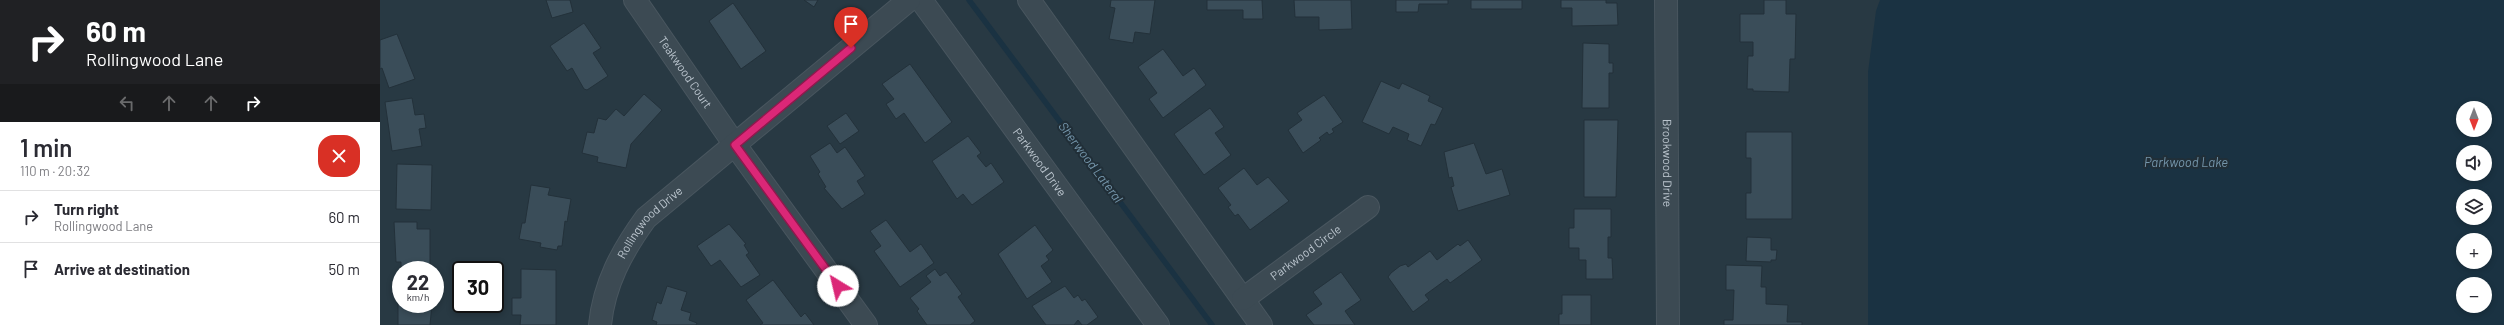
<!DOCTYPE html>
<meta charset="utf-8">
<style>
:root{--surface:#fff;--page:#f2f2f3;--text:#2b2b33;--muted:#7c7c81;--line:#e1e1e2}
body{margin:0;font-family:Barlow,sans-serif;background:var(--page);color:var(--text);height:100vh;display:flex;flex-direction:column;font-size:15px;white-space:nowrap}
*{box-sizing:border-box;margin:0}
p{font-size:13px;color:var(--muted)}
.icon{flex:none;width:22px;height:22px;fill:none;stroke:currentColor;stroke-width:2;stroke-linecap:round;stroke-linejoin:round}
.map{position:relative;flex:1;overflow:hidden}
.panel{display:flex;flex-direction:column;background:var(--surface);width:380px}
.panel>*{flex:none}
.hud{background:#202124;color:#fff;overflow:hidden}
.needle{width:26px;rotate:180deg}
.controls{position:absolute;left:2076px;top:101px;display:grid;gap:8px}
.controls a{display:grid;place-items:center;width:36px;height:36px;border-radius:50%;background:var(--surface);box-shadow:0 2px 6px #0003;font-size:20px}
.speed{position:absolute;left:12px;top:261px;display:flex;gap:8px;font-size:20px;font-weight:700;text-align:center}
.speed>*{display:grid;place-content:center;width:52px;height:52px;border-radius:50%;background:var(--surface);box-shadow:0 2px 6px #0003;line-height:1}
.speed small{font-size:10px;font-weight:400}
.speed .limit{border:2px solid #111;border-radius:6px;background:#fff;color:#111}
.pin{position:absolute;display:grid;place-items:center;width:34px;height:34px;color:#fff;margin:-41px -17px;border-radius:50% 50% 50% 0;rotate:-45deg;box-shadow:0 0 4px #0007}
.pin .icon{rotate:45deg}
.me{position:absolute;width:44px;margin:-22px;rotate:324deg;stroke-linejoin:round;filter:drop-shadow(0 0 3px #0008)}
.turn{display:flex;align-items:center;gap:14px;height:84px;padding:0 20px;font-size:18px}
.turn .icon{width:52px;height:52px;stroke-width:2.5}
.turn b{display:block;font-size:28px;line-height:34px}
.lanes{display:flex;align-items:center;height:38px;padding:0 20px;background:#0003;justify-content:center;gap:20px;direction:ltr}
.lanes .off{opacity:.35}
.round{display:grid;place-items:center;flex:none;width:42px;height:42px;border-radius:16px;background:var(--page)}
.summary{display:flex;align-items:center;justify-content:space-between;height:68px;padding:0 20px}
h1{font-size:24px;font-weight:600;line-height:30px}
ul{padding:0;list-style:none}
li{display:flex;align-items:center;gap:12px;height:52px;padding:0 20px;border-top:1px solid var(--line)}
li div{flex:1}
li b{display:block;font-size:15px}
li em{font-style:normal}
main{display:flex;flex:1;min-height:0}
.map>svg:first-child{display:block}
.water{fill:#1a3242;fill-rule:evenodd}
.lines{fill:none;stroke-linecap:round;stroke-linejoin:round}
.stream{stroke:#1a3242;stroke-width:5.5}
.building{fill:#3a4d59;stroke:#23313a}
.minor-casing{stroke:#49565f;stroke-width:24}
.minor{stroke:#3c4a53;stroke-width:22}
.route-casing{stroke:#8e194d;stroke-width:10}
.route{stroke:#db2777;stroke-width:7}
.labels{text-anchor:middle;stroke-width:4;stroke-linejoin:round;paint-order:stroke}
.street-label{font-size:12px;fill:#bac4cd;stroke:#212f38}
.water-label{font-size:13px;font-style:italic;fill:#7495aa;stroke:#212f38}
</style>
<main>
<section class="panel">
<div class="hud">
<div class="turn"><svg class="icon" aria-label="right" viewBox="0 0 24 24"><path d="M7 20v-9h11M14 6l5 5-5 5"/></svg><div><b>60 m</b>Rollingwood Lane</div></div>
<div class="lanes"><svg class="icon off" aria-label="left" viewBox="0 0 24 24"><path d="M17 20v-9H6M10 6l-5 5 5 5"/></svg><svg class="icon off" aria-label="ahead" viewBox="0 0 24 24"><path d="M12 20V5M6 11l6-6 6 6"/></svg><svg class="icon off" aria-label="ahead" viewBox="0 0 24 24"><path d="M12 20V5M6 11l6-6 6 6"/></svg><svg class="icon" aria-label="right" viewBox="0 0 24 24"><path d="M7 20v-9h11M14 6l5 5-5 5"/></svg></div>
</div>
<div class="summary"><div><h1>1 min</h1><p>110 m · 20:32</p></div><a class="round" style="background:#d93025;color:#fff"><svg class="icon" aria-label="close" viewBox="0 0 24 24"><path d="M6 6l12 12M18 6L6 18"/></svg></a></div>
<ul>
<li><svg class="icon" aria-label="right" viewBox="0 0 24 24"><path d="M7 20v-9h11M14 6l5 5-5 5"/></svg><div><b>Turn right</b><p>Rollingwood Lane</p></div><em>60 m</em></li>
<li><svg class="icon" aria-label="arrive" viewBox="0 0 24 24"><path d="M6 21V4h12l-3 4 3 4H6"/></svg><div><b>Arrive at destination</b></div><em>50 m</em></li>
</ul>
</section>
<div class="map">
<svg width="2124" height="325" viewBox="0 0 2124 325">
<rect width="100%" height="100%" fill="#283943"/>
<path class="water" d="M1500,0H2124V325H1488V72L1496,11ZM2083,108H2105V130H2083ZM2083,152H2105V174H2083ZM2083,196H2105V218H2083ZM2083,240H2105V262H2083ZM2083,284H2105V306H2083Z"/>
<g class="lines">
<path class="stream" d="M589,0L832,325"/>
</g>
<path class="building" d="M166,0H190L193,12L172,18Z
M424,0H438L434,7Z
M731,0H775L770,34L755,32L753,43L729,39L735,8L730,7Z
M827,0H882L883,19H863V10H827Z
M914,0H971L972,29L939,30V17H915Z
M1016,0H1068V4H1039L1038,12H1016Z
M1091,0H1142V9H1091Z
M1181,0H1226V3H1237L1238,25L1192,26V8H1181Z
M1384,0H1406V14H1416L1415,59H1410L1409,92L1373,91V89H1367L1368,56H1373V42H1360V14H1384Z
M353,3L386,51L361,69L329,21Z
M204,23L221,48L213,53L228,76L207,90L204,89L192,68L187,71L170,46Z
M17,34L35,79L9,88L2,68L0,69V40Z
M1203,43L1229,44V63H1233V73H1229V108H1202Z
M783,49L803,76L814,68L826,85L783,118L769,99L777,93L758,67Z
M530,64L572,122L545,143L524,113L516,119L506,104L514,99L502,84Z
M1001,81L1019,89L1022,83L1050,96L1048,101L1063,108L1055,125L1051,124L1041,146L1027,140L1029,134L1013,127L1009,134L982,122Z
M264,94L282,110L251,144L246,168L217,162L218,157L202,153L207,132L214,133L218,118L226,120L236,109L244,116Z
M944,95L963,122L952,129L954,132L949,135L947,132L939,138L941,140L923,153L908,130L922,120L917,113Z
M32,98L35,115L44,114L46,128L39,129L42,146L12,151L5,102Z
M830,108L844,127L835,133L851,155L824,175L794,134Z
M466,113L479,131L460,144L447,126Z
M1204,120H1238L1236,197H1204Z
M1366,132H1412V219H1366V193H1371V158H1366Z
M588,136L601,153L597,156L606,167L611,163L624,182L592,205L583,194L577,199L552,161Z
M450,143L457,153L465,147L485,176L477,181L485,194L462,209L444,188L446,187L438,174L440,172L430,156Z
M1094,143L1106,174L1122,169L1130,195L1078,211L1071,187L1074,186L1072,177L1069,178L1064,152Z
M17,164L52,165L51,210L16,209Z
M864,168L877,185L888,177L909,201L870,230L858,214L855,216L848,207L851,205L838,188Z
M151,185L170,188L168,195L191,199L187,222L185,221L182,246H178L177,250L160,247L161,243L139,239L142,223H145Z
M1194,209H1231V237H1228V258H1232L1233,279H1206V260H1199V248H1189V228H1194Z
M506,220L530,252L541,244L554,263L520,287L494,251L501,246L490,231Z
M14,222H37V229H50V270H21V262H16Z
M349,224L366,244L364,245L369,253L366,255L380,275L361,287L340,260L331,266L317,246Z
M655,225L673,250L666,256L669,260L661,266L672,282L647,299L618,254Z
M1367,237L1391,238V250H1397L1396,260H1391V262L1366,261Z
M1088,240L1102,260L1070,283L1067,279L1045,295L1049,300L1033,312L1008,277L1011,273L1020,266L1026,264L1028,267L1050,251L1057,260L1078,244L1080,246Z
M1346,265L1382,266L1381,287H1386V304L1408,305L1407,322H1422V325H1344V320H1353L1354,290H1346Z
M141,269L176,270V325H140L141,315H132V298H141Z
M555,269L560,276L566,272L582,294L578,297L595,321L590,325H547L537,311L539,309L530,298L551,282L546,276Z
M961,272L981,300L965,311L975,325H934L926,315L942,304L933,292Z
M393,280L421,317L425,313L434,325H380L383,323L366,300Z
M18,285H21V304H52L50,325H18Z
M287,286L307,292L301,310L311,313L309,320L317,323L316,325H276L277,322L272,320L277,302L281,304Z
M685,286L694,298L698,295L702,301L705,299L718,317L707,325H702L698,320L694,325H666L652,306Z
M1182,295H1211V325H1179V314H1182Z"/>
<g class="lines">
<g class="minor-casing">
<g id="minor">
<path id="s1" d="M255,0L355,145L486,325"/>
<path id="s2" d="M541,0L778,325"/>
<path d="M649,0L881,325"/>
<path id="s3" d="M1286,0L1288,325"/>
<path id="s4" d="M863,299L988,207"/>
<path id="s5" d="M220,325C224,284 242,251 266,218L529,0"/>
</g>
</g>
<use href="#minor" class="minor"/>
</g>
<g class="lines">
<g class="route-casing">
<path id="route" d="M458,286L355,145L471,48"/>
</g>
<use href="#route" class="route"/>
</g>
<g class="labels">
<g class="street-label">
<text dy="4" stroke="none"><textPath href="#s1" startOffset="88">Teakwood Court</textPath></text>
<text dy="4" stroke="none"><textPath href="#s2" startOffset="201">Parkwood Drive</textPath></text>
<text dy="4" stroke="none"><textPath href="#s3" startOffset="163">Brookwood Drive</textPath></text>
<text dy="4" stroke="none"><textPath href="#s5" startOffset="117">Rollingwood Drive</textPath></text>
<text dy="4" stroke="none"><textPath href="#s4" startOffset="78">Parkwood Circle</textPath></text>
</g>
<g class="water-label">
<text transform="translate(711 162) rotate(53)" y="5">Sherwood Lateral</text>
<text x="1806" y="167">Parkwood Lake</text>
</g>
</g>
</svg>
<div class="controls">
<a><svg class="needle" viewBox="-14 -14 28 28"><path d="M0-13l5 13h-10z" fill="#e53935"/><path d="M0 13l5-13h-10z" fill="#7c7c81"/></svg></a>
<a><svg class="icon" aria-label="sound" viewBox="0 0 24 24"><path d="M4 9h4l5-4v14l-5-4H4zM17 9q2 3 0 6"/></svg></a>
<a><svg class="icon" aria-label="layers" viewBox="0 0 24 24"><path d="M12 4l9 5-9 5-9-5zM3 14l9 5 9-5"/></svg></a>
<a>+</a>
<a>−</a>
</div>
<div class="speed"><div>22<small>km/h</small></div><div class="limit">30</div></div>
<div class="pin" style="left:471px;top:48px;background:#d93025"><svg class="icon" aria-label="arrive" viewBox="0 0 24 24"><path d="M6 21V4h12l-3 4 3 4H6"/></svg></div>
<svg class="me" style="left:458px;top:286px" viewBox="-20 -20 40 40"><circle r="19" fill="#fff"/><path d="M0-13L10 11 0 6-10 11z" fill="#db2777"/></svg>
</div>
</main>
